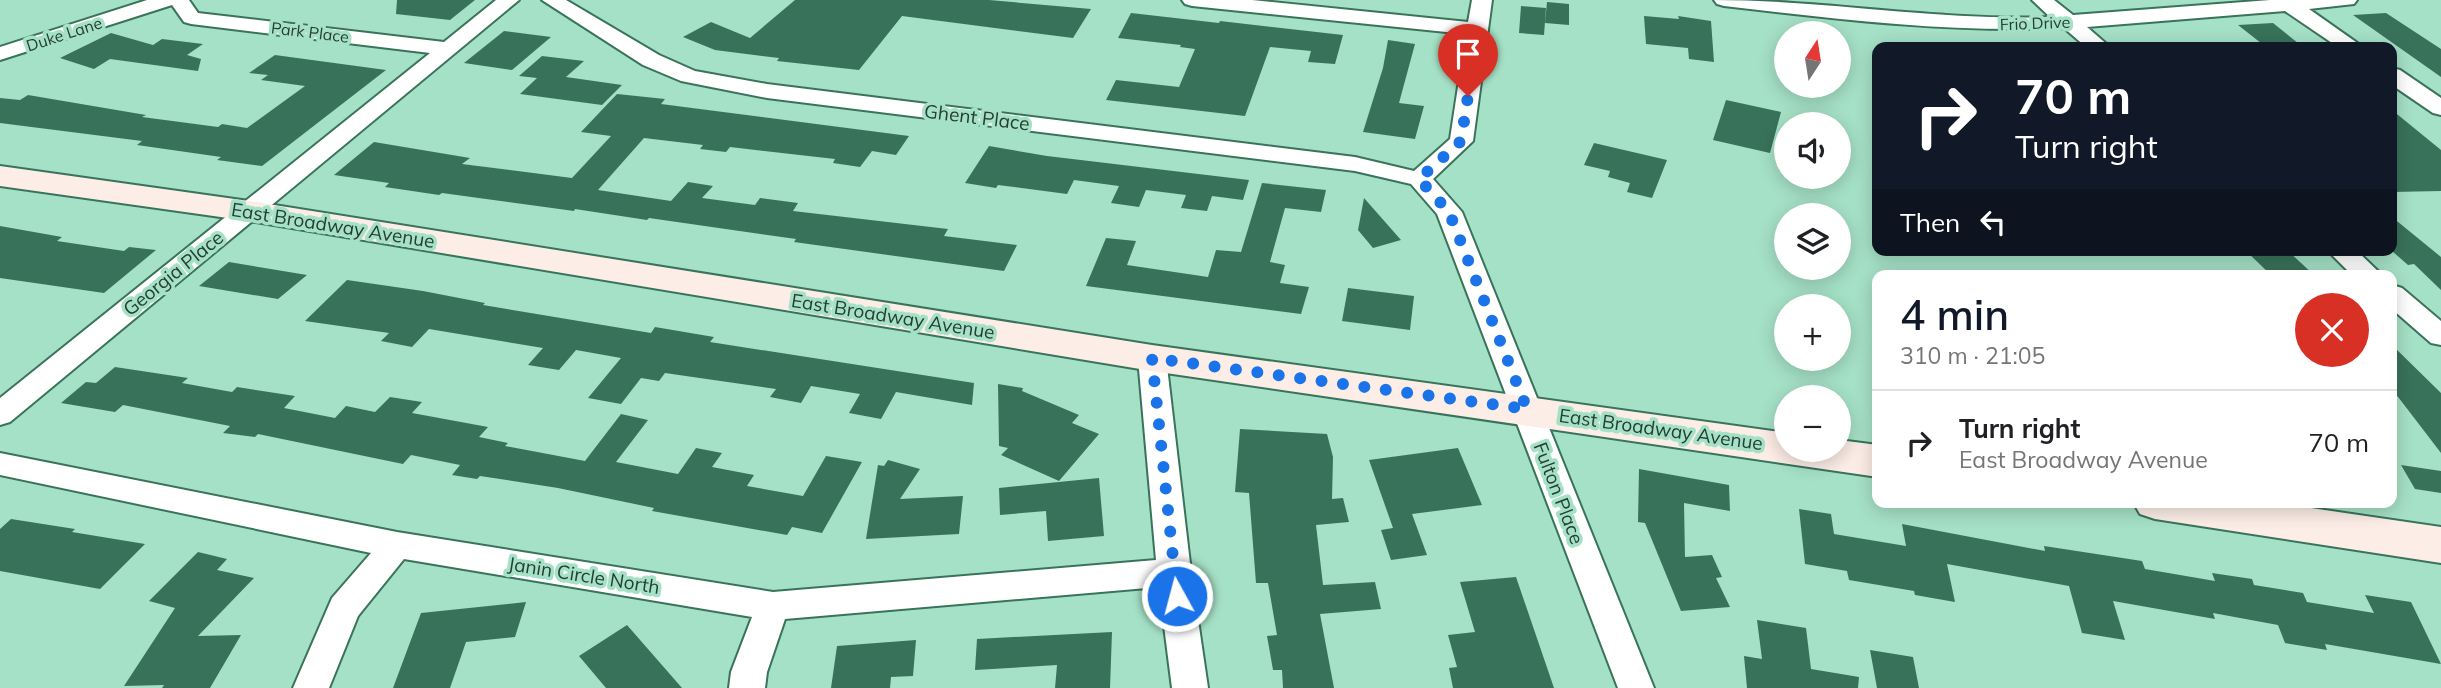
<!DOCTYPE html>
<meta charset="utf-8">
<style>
:root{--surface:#fff;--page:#f6f6f6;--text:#202124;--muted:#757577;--line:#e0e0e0;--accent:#111827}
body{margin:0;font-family:Mulish,sans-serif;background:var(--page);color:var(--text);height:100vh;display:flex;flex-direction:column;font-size:26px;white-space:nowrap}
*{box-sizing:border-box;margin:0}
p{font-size:23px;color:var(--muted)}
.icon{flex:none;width:38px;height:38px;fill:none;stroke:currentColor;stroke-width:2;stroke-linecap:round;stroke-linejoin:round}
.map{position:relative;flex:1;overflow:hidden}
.panel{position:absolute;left:1872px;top:270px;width:525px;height:238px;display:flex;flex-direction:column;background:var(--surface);border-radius:14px;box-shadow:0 4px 18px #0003}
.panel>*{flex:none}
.top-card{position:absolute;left:1872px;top:42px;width:525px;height:214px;border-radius:14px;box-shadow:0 4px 18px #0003;background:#111827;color:#fff;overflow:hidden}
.needle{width:46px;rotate:12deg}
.controls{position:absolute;left:1774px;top:21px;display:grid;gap:14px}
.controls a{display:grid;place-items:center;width:77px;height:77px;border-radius:50%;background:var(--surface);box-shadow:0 4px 18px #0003;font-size:35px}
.pin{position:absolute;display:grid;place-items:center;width:60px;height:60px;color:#fff;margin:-72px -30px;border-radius:50% 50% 50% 0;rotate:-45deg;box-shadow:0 0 7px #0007}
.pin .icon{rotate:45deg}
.me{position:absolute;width:77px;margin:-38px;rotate:353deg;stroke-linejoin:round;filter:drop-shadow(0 0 5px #0008)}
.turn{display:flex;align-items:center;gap:24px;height:147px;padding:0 28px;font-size:32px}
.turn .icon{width:91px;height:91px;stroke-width:2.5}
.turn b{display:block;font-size:49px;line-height:60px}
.then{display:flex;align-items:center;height:66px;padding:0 28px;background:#0003;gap:14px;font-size:26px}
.round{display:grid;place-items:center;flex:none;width:74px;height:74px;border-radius:37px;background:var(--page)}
.overview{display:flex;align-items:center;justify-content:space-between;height:119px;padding:0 28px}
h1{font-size:42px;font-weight:600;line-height:52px;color:var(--accent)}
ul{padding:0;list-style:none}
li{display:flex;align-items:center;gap:21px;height:105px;padding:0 28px;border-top:2px solid var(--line)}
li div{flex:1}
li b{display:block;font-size:26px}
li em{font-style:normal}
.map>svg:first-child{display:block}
.building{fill:#39725b}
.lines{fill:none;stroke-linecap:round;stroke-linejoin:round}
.street-casing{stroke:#39735b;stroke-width:4}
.secondary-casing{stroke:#39735b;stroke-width:4}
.street{fill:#fff;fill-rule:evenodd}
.secondary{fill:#fcede6;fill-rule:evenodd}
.route{stroke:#1a73e8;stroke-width:12;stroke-dasharray:0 21.6}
.labels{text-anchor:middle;stroke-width:7;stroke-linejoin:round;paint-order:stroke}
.far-street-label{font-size:16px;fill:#253d33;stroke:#a5e1c6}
.street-label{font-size:19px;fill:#253d33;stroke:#a5e1c6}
</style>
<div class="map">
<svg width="2441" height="688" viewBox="0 0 2441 688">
<rect width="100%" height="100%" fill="#a5e1c6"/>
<path class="building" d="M397,0H475L450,20L396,14Z
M795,0H989L1091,9L1073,38L902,16L859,70L777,61L779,58L715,50L683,37L711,22L750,38Z
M1547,2L1569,4V25L1545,23Z
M1521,6L1546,8L1544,35L1519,33Z
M1131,13L1219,23L1220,21L1343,35L1335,64L1308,62L1311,51L1270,47L1245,116L1106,100L1116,80L1179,87L1195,49L1180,47L1181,45L1118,38Z
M2386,13L2441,49V77L2353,15Z
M1644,16L1679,19L1678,16L1711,21L1714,62L1689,59L1688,48L1646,44Z
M2273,23L2303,47H2266L2238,25Z
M504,31L551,37L512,70L464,63Z
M111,33L153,45L162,39L203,44L187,55L201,59L198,71L110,59L94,69L60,58Z
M1388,40L1415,44L1399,103L1424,106L1415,139L1363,132L1383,68Z
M275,55L386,70L262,166L217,160L221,157L137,145L142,141L0,123V98L20,100L28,95L146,115L142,117L218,127L222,124L247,128L305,86L261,80L268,75L249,73Z
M542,56L584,61L566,77L622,85L602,105L520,94L537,78L519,76Z
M617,94L665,99L661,104L909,136L896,155L872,151L860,167L833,163L835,159L730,147L726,152L700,149L703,145L644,138L598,190L671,201L688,182L713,186L702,198L755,205L760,198L798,203L793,211L948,229L944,236L1017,245L1004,271L794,242L796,239L649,218L647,220L575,209L574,211L442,193L439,195L385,187L389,183L334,175L374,142L470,158L462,164L572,178L611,136L581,132Z
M1726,100L1781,112L1770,153L1713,140Z
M2392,110L2441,150V191L2392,192Z
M1594,143L1667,160L1652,198L1627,192L1630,183L1608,177L1610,171L1584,165Z
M989,146L1047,156L1249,180L1243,200L1212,196L1207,211L1181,208L1186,195L1146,190L1139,207L1111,203L1119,186L1074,180L1067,194L998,185L996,188L965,183Z
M1262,183L1326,190L1321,212L1285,208L1270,262L1285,265L1280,283L1309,287L1301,314L1086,286L1106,238L1136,241L1127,265L1208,277L1216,250L1241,252Z
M1364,198L1401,240L1373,248L1358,230Z
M2392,217L2441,257V290L2414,264L2408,265L2392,251Z
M0,226L62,237L57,241L124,251L129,247L156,250L104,293L0,278Z
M2245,250H2287L2314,275H2271Z
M229,262L307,275L278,299L199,286Z
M347,280L423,291L485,303L483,305L651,333L655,327L714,337L710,342L974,383L972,405L896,392L881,419L849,413L860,394L811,386L801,403L770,397L776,389L665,373L659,381L641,378L621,404L588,398L621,358L576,350L559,370L528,365L543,348L429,329L412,347L381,341L389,333L305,321Z
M1348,288L1414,296L1410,330L1342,321Z
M2392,345L2441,393V453L2392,389Z
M115,367L188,378L182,383L232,392L237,387L295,396L284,408L335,418L346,406L375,412L390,397L422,402L412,413L488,427L479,437L508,443L505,446L585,461L621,414L648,420L616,462L678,474L696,448L722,453L712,467L754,475L747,486L803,496L826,456L862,462L822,533L792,527L787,535L652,511L654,508L558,488L480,476L477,479L452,475L460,465L411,455L403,464L258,434L255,437L223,433L230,426L123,405L115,412L61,403L86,382L96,383Z
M998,384L1023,388L1022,391L1079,415L1072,423L1099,434L1059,481L1001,455L1008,448L999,446Z
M1240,429L1327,434L1333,457L1332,499L1343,498L1349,522L1316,525L1323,585L1375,582L1381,609L1320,614L1334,688H1283L1282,670H1273L1267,636L1277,635L1268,583H1256L1249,493L1235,492Z
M1458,448L1482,505L1412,514L1427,555L1391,560L1381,530L1393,528L1369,460Z
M888,460L920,469L900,499L963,496L959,534L866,539L878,465L884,466Z
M2401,465L2441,471V493L2415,489Z
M1639,469L1729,485L1730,511L1684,503L1685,557L1712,555L1722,577L1716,578L1730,607L1681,611L1645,523L1638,522Z
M1099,478L1104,536L1048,541L1046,511L1000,515L999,488Z
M1799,509L1831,514L1834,534L1906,546L1902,524L2045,551L2044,546L2142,561L2145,569L2215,581L2212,573L2252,579L2254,585L2303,593L2307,602L2374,613L2365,595L2411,602L2441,664L2325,644L2327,650L2285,643L2278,625L2213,613L2215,619L2113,601L2125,640L2082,633L2069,586L1947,564L1955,602L1915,595L1914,591L1849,580L1847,571L1805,564Z
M11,519L75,529L72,532L145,544L100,589L0,571V529Z
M198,552L227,559L217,570L254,578L198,636L241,635L210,688H162L164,685L124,686L175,608L149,601Z
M1516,577L1554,688H1453L1449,668L1457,667L1448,635L1475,632L1460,582Z
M526,602L515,637L466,642L450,688H393L421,613Z
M1757,620L1806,628L1811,669L1859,677L1858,688H1747L1744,656L1762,659Z
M627,625L682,688H606L579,656Z
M1112,632L1110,688H1055L1057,665L975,670L977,639Z
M916,640L913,676L891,677L890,688H831L837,646Z
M1870,650L1913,657L1919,688H1877Z"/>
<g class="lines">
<g class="street-casing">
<path id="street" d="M147,0H189L198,13L444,42L496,0H519L10,422L0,425V398L430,53L191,24L184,22L172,5L0,60V47Z
M542,0H566L659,55L695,71L767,84L1355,157L1414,171L1450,139L1466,34L1192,6L1185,4L1182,0H1252L1468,22L1472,0H1492L1473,141L1433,179L1462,212L1654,688H1618L1437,214L1411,184L1355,171L767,98L681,81L643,65Z
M1714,0C1826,0 1937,21 2050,17L2032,0H2054L2073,15L2270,0H2357L2354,4L2309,9L2363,47H2338L2285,11L2087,27L2110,47H2086L2064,28C1949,33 1838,19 1724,6L1717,4Z
M2392,68L2400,70L2441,98V115L2433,113L2392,85Z
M2327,250H2356L2382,275H2352Z
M2392,285L2402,288L2441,321V345L2431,343L2392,309Z
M1152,348L1162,351L1166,358L1191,572L1208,688H1172L1159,587L785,619L767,672L765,688H729L731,672L752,617L404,559L358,616L329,688H293L332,598L371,553L0,475V453L397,532L773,592L1156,560L1138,358L1142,351Z"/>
</g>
<g class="secondary-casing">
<path id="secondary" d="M0,166L249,201L1152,345L1787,433V450H1839V440L1878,445V477L1152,371L249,221L0,186Z
M2133,502H2270L2441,527V563L2155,519L2140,514Z"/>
</g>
<use href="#street" class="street"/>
<use href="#secondary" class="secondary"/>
</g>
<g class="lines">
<path class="route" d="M1177,596L1152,358L1527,409L1449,212L1419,179L1461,141L1468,96"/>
</g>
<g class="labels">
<g class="far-street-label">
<text transform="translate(2035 23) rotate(-2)" y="6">Frio Drive</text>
<text transform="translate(310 32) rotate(7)" y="6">Park Place</text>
<text transform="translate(64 34) rotate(-18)" y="6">Duke Lane</text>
</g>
<g class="street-label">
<text transform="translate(977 117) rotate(7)" y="7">Ghent Place</text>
<text transform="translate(333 225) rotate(9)" y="7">East Broadway Avenue</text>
<text transform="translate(173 273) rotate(-39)" y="7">Georgia Place</text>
<text transform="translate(893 316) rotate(9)" y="7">East Broadway Avenue</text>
<text transform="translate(1661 429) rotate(8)" y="7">East Broadway Avenue</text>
<text transform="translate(1559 493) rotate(69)" y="7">Fulton Place</text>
<text transform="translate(584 575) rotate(9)" y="7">Janin Circle North</text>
</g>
</g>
</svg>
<div class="controls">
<a><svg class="needle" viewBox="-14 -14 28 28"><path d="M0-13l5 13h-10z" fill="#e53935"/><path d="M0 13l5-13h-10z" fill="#757577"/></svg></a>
<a><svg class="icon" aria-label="sound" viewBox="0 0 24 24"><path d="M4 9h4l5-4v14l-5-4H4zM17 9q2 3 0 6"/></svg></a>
<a><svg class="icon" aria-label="layers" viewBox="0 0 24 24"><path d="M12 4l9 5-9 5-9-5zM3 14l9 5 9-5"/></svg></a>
<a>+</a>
<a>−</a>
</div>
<div class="pin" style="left:1468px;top:96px;background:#d93025"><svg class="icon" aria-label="arrive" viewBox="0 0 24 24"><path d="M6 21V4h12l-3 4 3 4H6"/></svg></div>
<svg class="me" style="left:1177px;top:596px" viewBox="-20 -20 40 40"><circle r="17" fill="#1a73e8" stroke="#fff" stroke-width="3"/><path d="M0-11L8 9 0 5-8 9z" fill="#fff"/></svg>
<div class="top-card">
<div class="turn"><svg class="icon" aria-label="right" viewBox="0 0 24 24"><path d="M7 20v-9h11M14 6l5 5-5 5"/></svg><div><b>70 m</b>Turn right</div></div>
<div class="then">Then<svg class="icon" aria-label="left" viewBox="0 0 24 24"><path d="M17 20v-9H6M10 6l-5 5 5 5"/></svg></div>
</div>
<section class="panel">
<div class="overview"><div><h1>4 min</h1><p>310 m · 21:05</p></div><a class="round" style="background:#d93025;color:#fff"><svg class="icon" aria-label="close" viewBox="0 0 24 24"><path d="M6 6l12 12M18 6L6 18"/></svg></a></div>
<ul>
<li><svg class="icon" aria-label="right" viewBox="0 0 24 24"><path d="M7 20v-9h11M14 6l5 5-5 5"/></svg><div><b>Turn right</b><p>East Broadway Avenue</p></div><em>70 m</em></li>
</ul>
</section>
</div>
